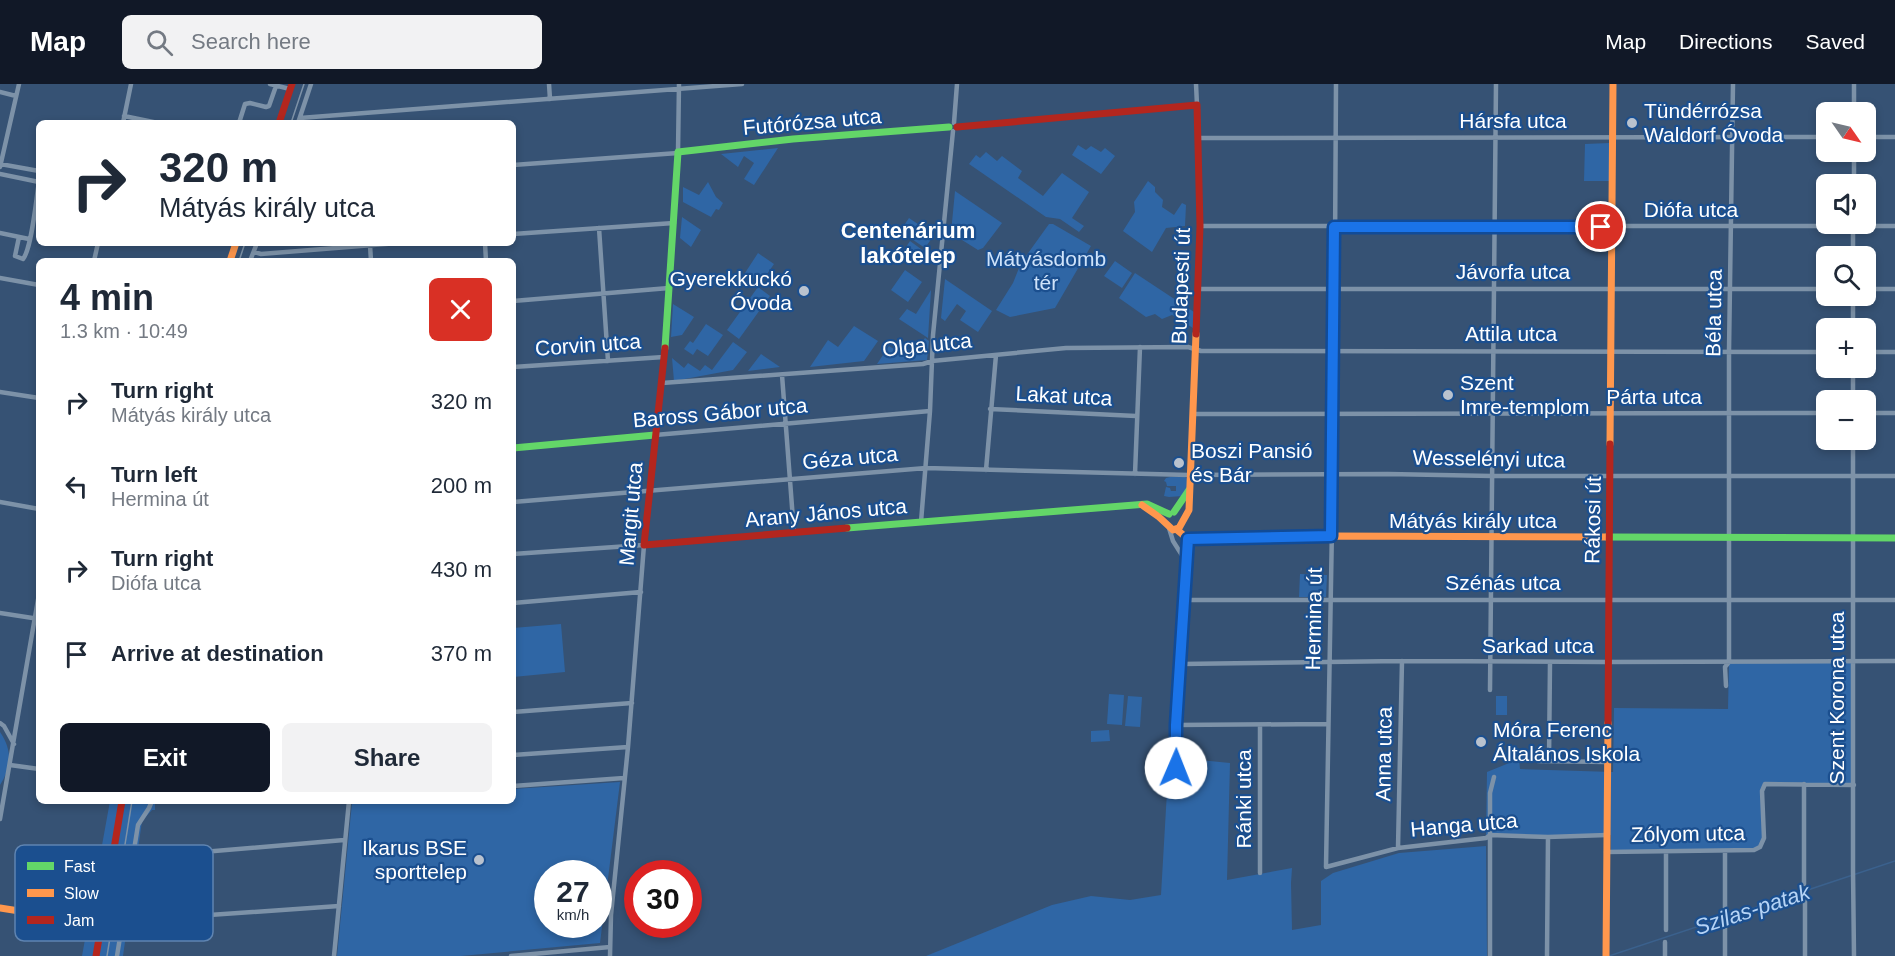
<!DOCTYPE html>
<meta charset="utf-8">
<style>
:root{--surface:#fff;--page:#f2f2f3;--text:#1f2937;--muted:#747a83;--accent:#111827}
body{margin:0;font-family:Arial,sans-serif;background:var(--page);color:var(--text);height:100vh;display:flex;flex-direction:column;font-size:22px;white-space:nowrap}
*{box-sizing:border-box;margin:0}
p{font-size:20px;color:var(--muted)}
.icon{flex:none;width:33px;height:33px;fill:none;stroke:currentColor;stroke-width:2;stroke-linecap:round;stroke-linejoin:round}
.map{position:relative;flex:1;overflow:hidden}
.side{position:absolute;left:36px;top:174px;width:480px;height:546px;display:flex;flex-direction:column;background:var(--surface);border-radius:9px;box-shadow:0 3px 9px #0003}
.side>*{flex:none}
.hud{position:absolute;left:36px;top:36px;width:480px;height:126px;border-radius:9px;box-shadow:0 3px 9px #0003;background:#fff;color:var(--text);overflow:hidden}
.needle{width:39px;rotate:124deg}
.tools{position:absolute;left:1816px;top:18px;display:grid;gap:12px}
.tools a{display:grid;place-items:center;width:60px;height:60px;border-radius:9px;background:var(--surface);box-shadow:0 3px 9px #0003;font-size:30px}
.speed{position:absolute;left:534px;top:776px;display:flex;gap:12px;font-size:30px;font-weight:700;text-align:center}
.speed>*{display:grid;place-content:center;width:78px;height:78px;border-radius:50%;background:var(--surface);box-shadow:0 3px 9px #0003;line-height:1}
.speed small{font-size:15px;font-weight:400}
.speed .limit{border:9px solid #d22;background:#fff;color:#111}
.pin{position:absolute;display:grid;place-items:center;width:51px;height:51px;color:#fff;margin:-26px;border:3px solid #fff;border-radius:50%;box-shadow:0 2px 6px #0007}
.me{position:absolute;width:66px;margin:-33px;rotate:1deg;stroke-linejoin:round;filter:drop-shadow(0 0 4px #0008)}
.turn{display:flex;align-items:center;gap:21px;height:126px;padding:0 24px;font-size:27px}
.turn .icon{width:78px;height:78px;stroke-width:2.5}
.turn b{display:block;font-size:42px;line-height:51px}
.round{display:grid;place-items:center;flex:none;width:63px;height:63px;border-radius:9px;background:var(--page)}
.summary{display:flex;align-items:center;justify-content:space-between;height:102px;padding:0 24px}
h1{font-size:36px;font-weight:700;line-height:45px}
.action{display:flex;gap:12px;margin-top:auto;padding:12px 24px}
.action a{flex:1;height:69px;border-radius:9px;background:var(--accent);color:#fff;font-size:24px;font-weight:700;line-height:69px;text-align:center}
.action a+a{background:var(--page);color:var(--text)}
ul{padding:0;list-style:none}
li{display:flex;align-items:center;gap:18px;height:84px;padding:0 24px}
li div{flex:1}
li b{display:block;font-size:22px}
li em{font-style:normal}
header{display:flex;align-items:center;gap:36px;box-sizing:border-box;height:84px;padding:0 30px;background:var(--accent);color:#fff}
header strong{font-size:28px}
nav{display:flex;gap:33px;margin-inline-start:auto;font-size:21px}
.search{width:420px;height:54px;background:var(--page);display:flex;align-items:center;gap:15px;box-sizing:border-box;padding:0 21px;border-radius:9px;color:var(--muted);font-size:22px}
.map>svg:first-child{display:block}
.green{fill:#2f66a5;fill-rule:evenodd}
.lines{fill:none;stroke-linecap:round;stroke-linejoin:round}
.stream{stroke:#3b618d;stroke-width:1.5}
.street{stroke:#7d92a8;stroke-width:4.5}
.fast{stroke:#63d668;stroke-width:7}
.slow{stroke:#ff974d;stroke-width:7}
.jam{stroke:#b3261e;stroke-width:7}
.tram{stroke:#7e92a7;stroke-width:1.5}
.route-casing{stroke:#114b97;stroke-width:15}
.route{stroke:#1a73e8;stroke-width:10}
.poi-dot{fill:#b9c2ce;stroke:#1b4f8f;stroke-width:2}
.labels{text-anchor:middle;stroke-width:4.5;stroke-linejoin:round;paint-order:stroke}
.poi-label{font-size:21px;fill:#fff;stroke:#1b4f8f;text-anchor:start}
.street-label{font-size:21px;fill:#fff;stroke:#1b4f8f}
.park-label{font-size:21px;fill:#cfe3fa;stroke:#1b4f8f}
.neighbourhood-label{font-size:22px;font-weight:bold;fill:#fff;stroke:#1b4f8f}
.water-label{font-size:22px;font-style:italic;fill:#b5d3f5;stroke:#1b4f8f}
.key{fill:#1b4f8f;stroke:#5f84b1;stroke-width:1.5}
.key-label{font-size:16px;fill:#fff}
</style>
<header>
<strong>Map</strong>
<div class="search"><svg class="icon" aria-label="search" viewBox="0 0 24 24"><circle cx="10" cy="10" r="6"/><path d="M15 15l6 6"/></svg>Search here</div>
<nav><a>Map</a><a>Directions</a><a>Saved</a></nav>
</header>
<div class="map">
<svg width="1895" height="872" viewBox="0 0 1895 872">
<rect width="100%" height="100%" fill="#365274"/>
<path class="green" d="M1610,59L1609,97H1584L1585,60Z
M1078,61L1086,66L1091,62L1101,68L1105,64L1115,72L1101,90L1072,71Z
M778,64L754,101L744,95L754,79L744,72L738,83L721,70Z
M986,68L997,77L1002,72L1022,87L1018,94L1043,112L1062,89L1089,108L1072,134L1084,142L1079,148L1060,135L1046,133L969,80L976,71L980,74Z
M1148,97L1155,103V108L1163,116L1162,123L1174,131L1182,119L1186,121L1185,142L1166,144L1152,168L1123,147L1135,128L1134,118Z
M708,98L716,113L723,119L719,126L716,125L711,133L683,118V103L699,111Z
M955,107L1002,139L983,164L978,166L951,149Z
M682,133L701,146L691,163L680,154Z
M909,134L934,151L925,164L900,147Z
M1049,140H1053L1091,162L1055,224L1010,233L996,226L1013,199L1021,179Z
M910,157L925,168L919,176L904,166Z
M758,169L774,180L761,199L745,189Z
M1115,177L1132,189L1122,204L1104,192Z
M905,186L922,198L908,218L891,206Z
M1135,189L1194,228L1193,244L1172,231L1162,235L1155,230L1146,233L1119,214Z
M945,195L992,227L978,248L960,236L966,227L957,220L945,237L941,234Z
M758,203L770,212L739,255L727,246Z
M931,206L928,254L899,235L907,225L916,230Z
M673,220L694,233L682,251L671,253Z
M706,240L723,251L708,272L697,265L693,271L684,265L690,257L693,259Z
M854,242L878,257L864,277L810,283L828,256L838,263Z
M925,254L929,257L927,276L877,280L889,262L897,267L901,261L914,268Z
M733,258L747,268L733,286L674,297L672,274L684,284L688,279L700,287L705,281L712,286Z
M761,270L780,283L748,287Z
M1170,393H1185L1188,395L1187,407L1183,412L1169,413L1164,412L1166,403L1170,404L1171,407H1176V402H1167L1166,398L1164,397L1166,394Z
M1300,490L1327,491L1326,513H1299Z
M561,540L565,588L513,593V544Z
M1729,578H1853L1854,701L1763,702L1764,754L1757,765L1611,768V751H1486L1487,688L1519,675L1520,685L1613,688L1614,624L1728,625Z
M1109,610L1124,611L1122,641L1107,640Z
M1128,612L1142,613L1140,643L1125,642Z
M1496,612H1507V631H1496Z
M1109,646L1110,657L1091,658V647Z
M0,648C12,665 12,683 0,701Z
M1169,673L1230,679L1227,796L1292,784L1291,799L1292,846L1321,841V797L1333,789L1399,769L1486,762L1487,872H926L1052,821L1091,812L1130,816L1161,811Z
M620,698L600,859L461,872H337L352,719L355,717H513V705ZM548,789H598V840H548Z
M110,717H155V726H152L142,737L123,872H82Z"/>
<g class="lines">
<path class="stream" d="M1609,872L1895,777"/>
<path class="street" d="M270,0L290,5
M549,0L550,15
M1196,0L1197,21
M1336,0L1334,329L1326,783L1398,764L1486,754L1490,751L1548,753L1607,751
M1854,0V28
M0,8L16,12
M124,32L158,39
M300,34L742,0
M123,39L131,0
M239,39L245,20L250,19L266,23L269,22L276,2
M298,39L311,0
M954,39L957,0
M1866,53H1895
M1198,54L1827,53
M678,68L679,0
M0,80L39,87
M513,81L678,69
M0,83L19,0
M0,90L39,98
M1854,100V68
M1200,142H1895
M599,144L608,277
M0,149L29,155
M513,150L674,139
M19,153L15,172L23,175C32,164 36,115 39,98
M485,159L486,177
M370,161L371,177
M254,168L261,170L398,159
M1853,172V142
M94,177L98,159
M250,177L257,159
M0,194L39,201
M1198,205H1827
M1866,205H1895
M513,217L669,204
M1853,244V212
M1866,268H1895
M513,283L664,273
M782,291L794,449
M662,299L923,280L932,277L1066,264L1188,263L1201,267L1827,268
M0,308L39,314
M1853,316V284
M990,325L1136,332
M1866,329H1895
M1193,330L1827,329
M655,351L930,327
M1853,356V786L1854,872
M986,386L996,271
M1135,390L1140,263
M0,418L39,425
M513,418L926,384L1189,391L1388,390L1492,392H1895
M921,438L930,327L933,251L953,47
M1169,444L1173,457L1185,476
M513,470L644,461L628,663L611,831L610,872
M1184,516H1895
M513,519L641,508
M0,529L39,535
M1181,580L1402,577L1605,578L1895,577
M1726,602L1725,583L1729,578V267L1733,0
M1490,606L1496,0
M513,628L632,619
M0,639L4,642L14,660
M1176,641L1328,640
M513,671L628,663
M1538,677L1607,678
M1549,677L1550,578
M10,681L39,685
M1176,684C1177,611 1185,538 1186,464L1188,455
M1804,700V800
M513,702L624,694
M0,735L39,510
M1398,764L1402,577
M1606,768L1754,766L1760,763L1764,754L1762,707L1765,700L1854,701
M132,774L344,756
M1260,789V641
M1805,813V872
M1725,825V767
M123,837L339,822
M1725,839V872
M1666,846V768
M1665,858V872
M117,872L138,741L149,724L152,717
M334,872L349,717
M511,872L610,863
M1490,872V709L1494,693
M1547,872L1548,753"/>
<path class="fast" d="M665,264L678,68L793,55L949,43
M513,364L655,351
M1174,428L1189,406
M847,444L1147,420L1169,430
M1607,453L1895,454"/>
<path class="slow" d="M230,177L236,159
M1610,360L1613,0
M1142,421L1159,433L1173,446L1179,444L1189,426L1196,250
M1176,445L1188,455L1331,452L1607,453
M0,824L101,840
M1606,872L1608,639"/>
<path class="jam" d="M279,39L292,0
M957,43L1197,21L1200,142L1196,250
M665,264L644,461L847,444
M1608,639L1610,360
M96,872L122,717"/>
<path class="tram" d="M291,39L304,0
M239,177L245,159
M107,872L132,717"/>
</g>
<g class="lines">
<g class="route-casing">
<path id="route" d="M1176,684V641L1188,455L1331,452L1334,143H1601"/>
</g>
<use href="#route" class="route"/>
</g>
<g class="poi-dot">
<circle cx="1632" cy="39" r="6"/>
<circle cx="804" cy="207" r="6"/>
<circle cx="1448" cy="311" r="6"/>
<circle cx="1179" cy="379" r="6"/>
<circle cx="1481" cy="658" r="6"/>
<circle cx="479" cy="776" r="6"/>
</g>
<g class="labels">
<g class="poi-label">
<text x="1644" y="34">Tündérrózsa<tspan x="1644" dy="24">Waldorf Óvoda</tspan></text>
<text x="792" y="202" text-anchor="end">Gyerekkuckó<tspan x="792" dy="24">Óvoda</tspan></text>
<text x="1460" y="306">Szent<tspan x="1460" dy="24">Imre-templom</tspan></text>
<text x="1191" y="374">Boszi Pansió<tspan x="1191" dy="24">és Bár</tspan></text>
<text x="1493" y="653">Móra Ferenc<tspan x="1493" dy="24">Általános Iskola</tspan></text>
<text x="467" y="771" text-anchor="end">Ikarus BSE<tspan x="467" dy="24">sporttelep</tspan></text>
</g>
<g class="street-label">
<text x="1513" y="44">Hársfa utca</text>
<text transform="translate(812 38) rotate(-5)" y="7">Futórózsa utca</text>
<text x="1691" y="133">Diófa utca</text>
<text x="1513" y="195">Jávorfa utca</text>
<text transform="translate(1181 202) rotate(-88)" y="7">Budapesti út</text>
<text transform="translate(1714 229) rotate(-89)" y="7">Béla utca</text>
<text x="1511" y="257">Attila utca</text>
<text transform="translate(588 261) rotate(-4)" y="7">Corvin utca</text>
<text transform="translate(927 261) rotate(-6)" y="7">Olga utca</text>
<text transform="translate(1064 312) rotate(3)" y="7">Lakat utca</text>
<text x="1654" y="320">Párta utca</text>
<text transform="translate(720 329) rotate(-5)" y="7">Baross Gábor utca</text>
<text transform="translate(850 374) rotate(-5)" y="7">Géza utca</text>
<text transform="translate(1489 375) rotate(1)" y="7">Wesselényi utca</text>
<text transform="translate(826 429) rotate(-5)" y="7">Arany János utca</text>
<text transform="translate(631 430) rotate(-85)" y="7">Margit utca</text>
<text transform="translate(1593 436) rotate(-89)" y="7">Rákosi út</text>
<text x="1473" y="444">Mátyás király utca</text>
<text x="1503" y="506">Szénás utca</text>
<text transform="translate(1314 535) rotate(-89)" y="7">Hermina út</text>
<text x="1538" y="569">Sarkad utca</text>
<text transform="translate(1837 614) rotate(-90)" y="7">Szent Korona utca</text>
<text transform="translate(1384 670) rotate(-89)" y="7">Anna utca</text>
<text transform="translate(1244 715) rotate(-90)" y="7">Ránki utca</text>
<text transform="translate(1464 741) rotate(-5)" y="7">Hanga utca</text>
<text transform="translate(1688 750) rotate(-1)" y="7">Zólyom utca</text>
</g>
<g class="park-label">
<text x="1046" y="182">Mátyásdomb<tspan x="1046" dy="24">tér</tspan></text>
</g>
<g class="neighbourhood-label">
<text x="908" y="154">Centenárium<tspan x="908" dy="25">lakótelep</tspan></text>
</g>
<g class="water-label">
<text transform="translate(1752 825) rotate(-18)" y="8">Szilas-patak</text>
</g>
</g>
<rect x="15" y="761" width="198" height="96" rx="9" class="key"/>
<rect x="27" y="778" width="27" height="8" fill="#63d668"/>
<rect x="27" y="805" width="27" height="8" fill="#ff974d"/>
<rect x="27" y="832" width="27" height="8" fill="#b3261e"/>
<g class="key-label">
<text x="64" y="788">Fast</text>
<text x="64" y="815">Slow</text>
<text x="64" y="842">Jam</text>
</g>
</svg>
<div class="tools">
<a><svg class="needle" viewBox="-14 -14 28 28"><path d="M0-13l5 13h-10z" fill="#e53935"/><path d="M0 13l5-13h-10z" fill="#747a83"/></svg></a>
<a><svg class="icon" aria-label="sound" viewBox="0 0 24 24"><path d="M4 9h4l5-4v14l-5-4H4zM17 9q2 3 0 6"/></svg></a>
<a><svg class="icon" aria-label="search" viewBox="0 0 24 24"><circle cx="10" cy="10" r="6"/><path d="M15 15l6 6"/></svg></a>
<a>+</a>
<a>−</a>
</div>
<div class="speed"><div>27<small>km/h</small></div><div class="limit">30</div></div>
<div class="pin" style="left:1601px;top:143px;background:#d93025"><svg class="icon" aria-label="arrive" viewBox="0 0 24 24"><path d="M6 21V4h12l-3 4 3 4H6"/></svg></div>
<svg class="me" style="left:1176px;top:684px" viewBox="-20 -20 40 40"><circle r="19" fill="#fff"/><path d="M0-13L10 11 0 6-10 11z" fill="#1a73e8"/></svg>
<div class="hud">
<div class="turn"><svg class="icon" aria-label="right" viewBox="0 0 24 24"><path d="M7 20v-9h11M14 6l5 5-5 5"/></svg><div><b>320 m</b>Mátyás király utca</div></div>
</div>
<section class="side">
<div class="summary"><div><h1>4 min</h1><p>1.3 km · 10:49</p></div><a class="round" style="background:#d93025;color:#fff"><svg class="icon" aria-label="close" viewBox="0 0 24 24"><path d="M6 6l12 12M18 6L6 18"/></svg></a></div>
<ul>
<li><svg class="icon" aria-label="right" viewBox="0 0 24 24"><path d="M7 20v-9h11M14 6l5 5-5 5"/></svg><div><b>Turn right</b><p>Mátyás király utca</p></div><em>320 m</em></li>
<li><svg class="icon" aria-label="left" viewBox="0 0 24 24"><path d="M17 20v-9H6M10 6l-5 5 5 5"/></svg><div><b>Turn left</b><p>Hermina út</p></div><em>200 m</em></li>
<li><svg class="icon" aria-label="right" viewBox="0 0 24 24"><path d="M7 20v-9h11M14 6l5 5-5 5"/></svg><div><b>Turn right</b><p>Diófa utca</p></div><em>430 m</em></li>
<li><svg class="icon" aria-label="arrive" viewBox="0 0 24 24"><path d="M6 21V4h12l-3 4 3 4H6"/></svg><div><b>Arrive at destination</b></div><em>370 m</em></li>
</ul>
<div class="action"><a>Exit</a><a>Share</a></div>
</section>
</div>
